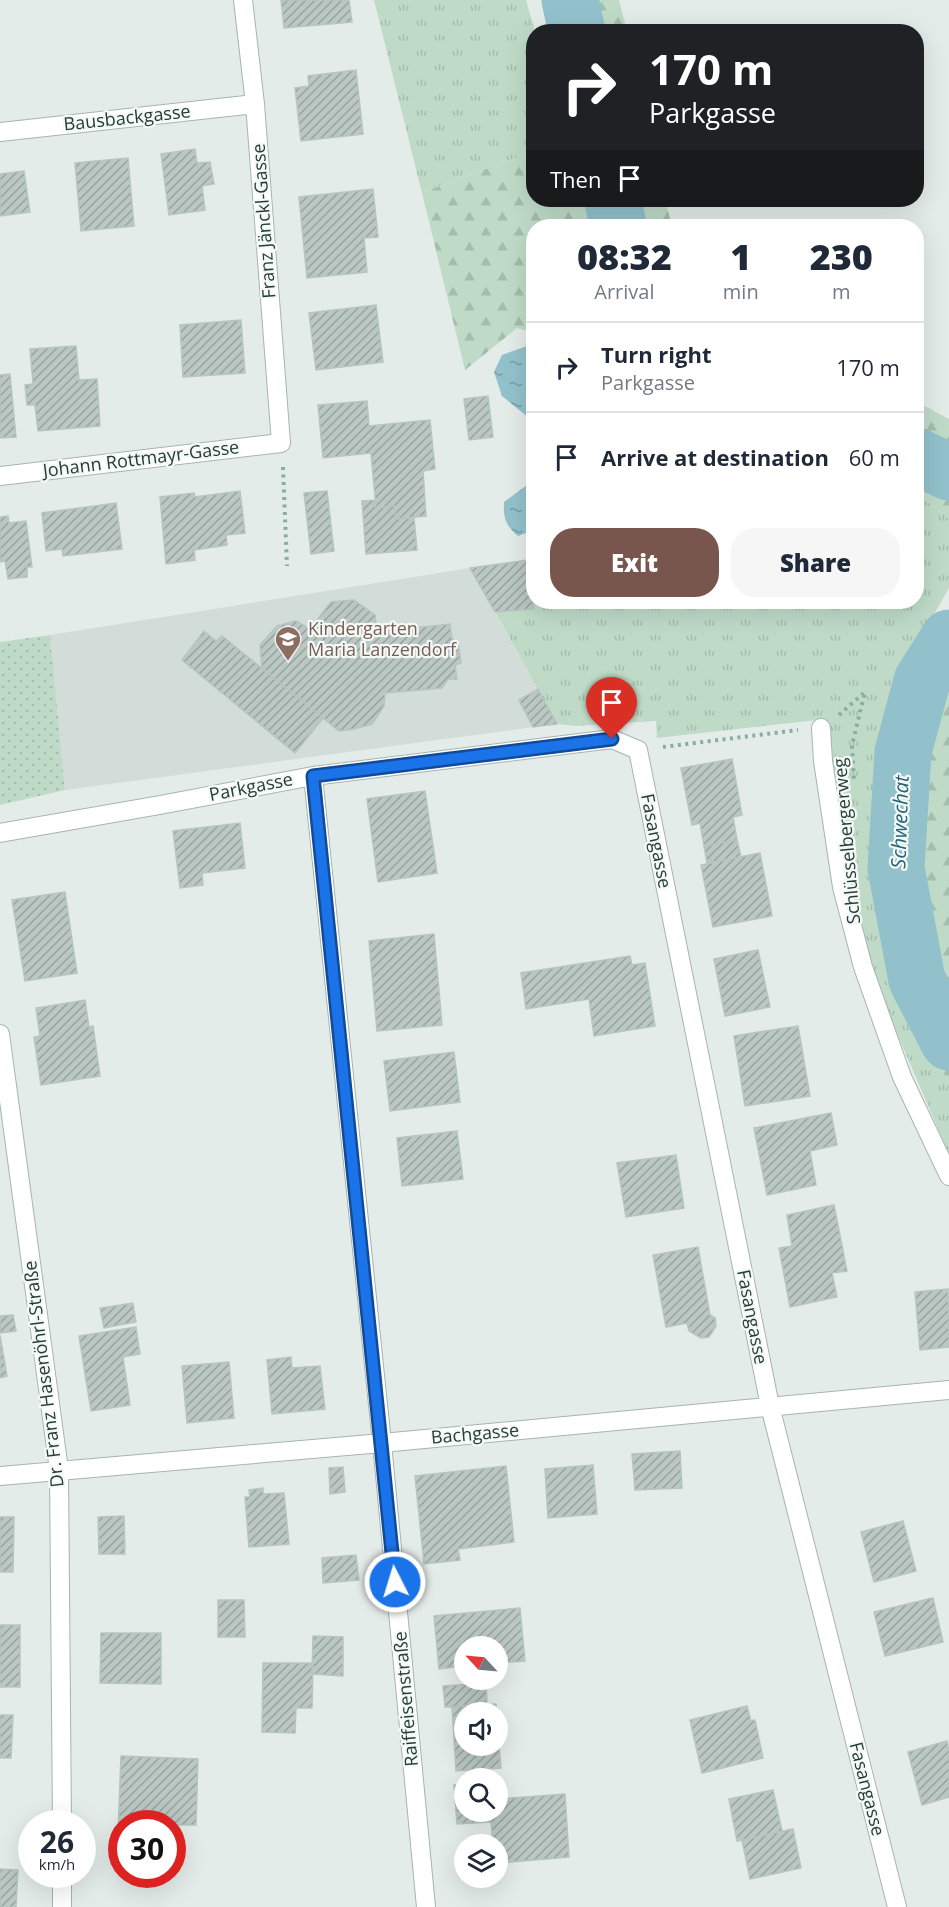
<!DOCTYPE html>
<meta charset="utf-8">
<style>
:root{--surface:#fff;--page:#f6f6f7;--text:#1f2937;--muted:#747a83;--line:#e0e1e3;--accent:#78564e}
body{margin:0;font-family:"Open Sans",sans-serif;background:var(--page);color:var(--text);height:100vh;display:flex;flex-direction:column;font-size:22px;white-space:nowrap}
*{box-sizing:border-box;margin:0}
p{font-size:20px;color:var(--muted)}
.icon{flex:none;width:33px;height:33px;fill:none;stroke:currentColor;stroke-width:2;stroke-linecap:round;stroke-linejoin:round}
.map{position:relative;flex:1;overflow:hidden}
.details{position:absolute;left:526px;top:219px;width:398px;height:390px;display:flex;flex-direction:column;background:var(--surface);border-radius:24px;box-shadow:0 6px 24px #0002}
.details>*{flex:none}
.hud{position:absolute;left:526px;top:24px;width:398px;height:183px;border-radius:24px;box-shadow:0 6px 24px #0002;background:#202124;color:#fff;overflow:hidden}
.needle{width:39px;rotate:296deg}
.buttons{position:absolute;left:454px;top:1636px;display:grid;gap:12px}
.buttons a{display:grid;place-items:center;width:54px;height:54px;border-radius:50%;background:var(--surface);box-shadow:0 6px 24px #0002;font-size:30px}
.speed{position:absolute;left:18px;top:1810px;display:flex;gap:12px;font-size:30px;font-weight:700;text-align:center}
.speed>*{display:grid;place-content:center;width:78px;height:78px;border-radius:50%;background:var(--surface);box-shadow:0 6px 24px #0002;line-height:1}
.speed small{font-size:15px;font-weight:400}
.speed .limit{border:9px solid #d22;background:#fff;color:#111}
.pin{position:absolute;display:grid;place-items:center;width:51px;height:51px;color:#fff;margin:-62px -26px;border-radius:50% 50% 50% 0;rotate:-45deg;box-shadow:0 0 6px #0007}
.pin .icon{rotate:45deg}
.me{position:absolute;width:66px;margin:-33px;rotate:355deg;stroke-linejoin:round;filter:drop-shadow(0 0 4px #0008)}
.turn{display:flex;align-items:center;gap:21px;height:126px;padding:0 24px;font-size:27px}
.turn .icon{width:78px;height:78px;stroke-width:2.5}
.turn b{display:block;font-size:42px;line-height:51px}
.then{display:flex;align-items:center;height:57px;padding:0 24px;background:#0003;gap:12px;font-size:22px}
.eta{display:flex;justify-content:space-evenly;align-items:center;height:102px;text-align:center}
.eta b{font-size:36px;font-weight:800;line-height:42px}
.action{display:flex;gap:12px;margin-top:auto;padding:12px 24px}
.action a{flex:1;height:69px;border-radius:24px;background:var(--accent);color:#fff;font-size:24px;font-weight:800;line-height:69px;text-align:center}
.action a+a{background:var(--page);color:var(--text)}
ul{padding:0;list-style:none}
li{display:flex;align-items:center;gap:18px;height:90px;padding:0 24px;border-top:2px solid var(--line)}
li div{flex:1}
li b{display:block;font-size:22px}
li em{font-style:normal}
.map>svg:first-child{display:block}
.built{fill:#d2dcd8}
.grass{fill:url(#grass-tufts)}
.forest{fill:url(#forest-firs)}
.park{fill:url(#park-dots)}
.water{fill:url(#water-ripples)}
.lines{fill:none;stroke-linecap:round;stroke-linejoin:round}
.river{stroke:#92c1cc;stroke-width:57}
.building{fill:url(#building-hatch);stroke:#b7c5c0;stroke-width:1.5}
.service-casing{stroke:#a7b4b0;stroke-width:20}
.minor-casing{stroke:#a7b4b0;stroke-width:20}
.path{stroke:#88ada2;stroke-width:4;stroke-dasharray:3 4.5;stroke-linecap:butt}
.service{stroke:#fff;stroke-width:18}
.minor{stroke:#fff;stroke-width:18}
.route-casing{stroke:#114b97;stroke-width:15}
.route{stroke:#1a73e8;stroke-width:10}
.labels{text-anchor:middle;stroke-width:4.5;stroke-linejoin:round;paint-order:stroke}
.street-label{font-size:18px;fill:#253c37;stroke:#f4f9f7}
.education-label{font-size:18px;fill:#785e54;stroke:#f4f9f7;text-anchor:start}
.water-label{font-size:20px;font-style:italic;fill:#256373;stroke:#f4f9f7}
</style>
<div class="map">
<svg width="949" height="1907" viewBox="0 0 949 1907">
<defs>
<pattern id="grass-tufts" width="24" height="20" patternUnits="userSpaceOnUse" patternTransform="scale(1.5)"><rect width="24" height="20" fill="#bfdbc8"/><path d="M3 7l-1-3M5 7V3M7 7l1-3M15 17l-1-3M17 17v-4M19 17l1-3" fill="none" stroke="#a4bdac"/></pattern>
<pattern id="forest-firs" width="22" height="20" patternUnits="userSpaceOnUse" patternTransform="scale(1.5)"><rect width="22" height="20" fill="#bfdbc8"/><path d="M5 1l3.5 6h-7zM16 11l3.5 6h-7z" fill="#a4bdac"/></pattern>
<pattern id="park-dots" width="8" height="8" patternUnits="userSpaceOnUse" patternTransform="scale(1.5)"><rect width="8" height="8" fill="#bfdbc8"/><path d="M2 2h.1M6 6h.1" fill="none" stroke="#a4bdac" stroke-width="1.8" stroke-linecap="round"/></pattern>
<pattern id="water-ripples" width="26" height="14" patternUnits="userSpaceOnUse" patternTransform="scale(1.5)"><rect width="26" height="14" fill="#92c1cc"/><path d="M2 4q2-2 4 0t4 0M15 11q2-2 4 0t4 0" fill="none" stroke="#779ea6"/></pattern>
<pattern id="building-hatch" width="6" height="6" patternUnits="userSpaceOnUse" patternTransform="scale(1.5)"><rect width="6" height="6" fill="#bac7c2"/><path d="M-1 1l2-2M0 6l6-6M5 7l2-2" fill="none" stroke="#97a39e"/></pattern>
</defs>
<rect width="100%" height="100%" fill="#e4ece9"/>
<path class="built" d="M470,568L557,724L65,790L50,635Z"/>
<path class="grass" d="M374,0H526L535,31L534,151L422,193Z
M917,496L937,508L949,519V588L921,637L890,721L883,836L868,851L888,964L949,1084V1154L870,971L846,879L825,719L657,738L656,721L576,726L557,724L495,612L534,609L527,560L534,551V602H916Z"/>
<path class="forest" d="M585,0H619L627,31H592Z
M534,151V200H665L672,226H534V333L517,328L465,370L422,193Z
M917,402L949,419V519L937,508L917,496Z
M949,676V1084L888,964L868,851L916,804L920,745Z"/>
<path class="park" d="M50,635L65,790L0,805V642Z"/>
<path class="water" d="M527,346L534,348V422L502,396L494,372L502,355Z
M534,480V530L518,536C506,526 503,518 504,502Z"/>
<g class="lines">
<path class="river" d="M570,0L577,32
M613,200L618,226
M916,456L949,472
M949,638L922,681L903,752L896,868L917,980L949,1042"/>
</g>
<path class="building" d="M281,0H349L352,22L284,28Z
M356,70L363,134L301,141L295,88L309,86L308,76Z
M195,149L197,163L210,162L214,184L202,186L205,210L169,215L161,154Z
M128,158L134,226L81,231L75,163Z
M24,171L30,212L0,216V174Z
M373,189L378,237L364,238L367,272L307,278L299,197Z
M376,305L383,362L316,370L309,313Z
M241,320L245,373L183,377L180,325Z
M76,346L79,380L97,379L100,426L38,431L35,405H27L25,385L33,384L30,349Z
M10,374L16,437L0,438V375Z
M488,396L493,437L469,440L464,399Z
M367,401L369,426L430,420L435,469L423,471L426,516L396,519L394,506L376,508L371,453L323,458L318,405Z
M240,491L245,533L226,535L227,545L194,550L195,560L166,564L160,497L194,493L195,497Z
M327,491L334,551L311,554L304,493Z
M375,500L376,508L394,506L396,519L414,518L417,550L366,554L362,501Z
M116,503L122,549L63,556L62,549L46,551L42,513Z
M8,516L9,523L26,521L32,567H27V577L8,579L5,561L0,562V517Z
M527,560L534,609L495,612L470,568Z
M354,600L375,615L377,632L450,624L452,639L458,642L461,663L455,665L457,679H448L442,688L385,693L384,706L372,724L354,729L339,731L262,668L260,645L277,626L296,621L310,629L331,602Z
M204,631L216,641L222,636L323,718L295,753L182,660Z
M538,689L557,724L533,727L519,700Z
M732,759L742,815L733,817L737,840L704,846L700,823L692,825L681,768Z
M425,791L437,873L378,882L367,799Z
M240,823L245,868L202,873L203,885L180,888L173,831Z
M737,840L741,857L707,863L704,846Z
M760,853L772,916L713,927L701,865Z
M65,892L77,973L25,981L12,900Z
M434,934L442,1025L377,1031L369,941Z
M758,950L770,1007L725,1016L714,959Z
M630,956L632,965L645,963L655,1026L594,1036L589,999L526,1009L521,973Z
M85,1000L89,1027L93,1026L100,1076L41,1085L34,1037L40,1036L36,1008Z
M798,1026L810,1096L745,1106L734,1036Z
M454,1052L460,1102L390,1111L384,1061Z
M831,1113L837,1145L810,1151L816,1185L767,1195L754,1128Z
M457,1131L463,1179L402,1186L397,1138Z
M676,1155L684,1208L626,1217L617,1163Z
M834,1205L847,1271L832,1273L837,1297L790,1307L779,1248L792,1246L787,1215Z
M698,1247L710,1315L715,1318L716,1326L709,1337L701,1338L689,1331L687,1323L666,1327L653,1255Z
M948,1289L949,1347L920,1350L915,1292Z
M133,1303L136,1322L104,1328L100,1308Z
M13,1315L16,1331L0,1333V1316Z
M136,1327L140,1354L123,1357L130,1405L91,1411L79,1336Z
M0,1335L7,1376L0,1378Z
M291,1357L292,1368L320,1366L325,1409L272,1414L267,1360Z
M229,1362L234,1418L187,1423L182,1366Z
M680,1451L682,1488L635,1490L632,1454Z
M593,1465L597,1514L548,1518L545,1469Z
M506,1466L514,1542L458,1549L460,1560L424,1564L415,1476Z
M343,1467L345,1492L330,1494L329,1468Z
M263,1488V1494L284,1493L289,1544L249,1547L245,1497H250L249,1490Z
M124,1516L125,1554H99L98,1517Z
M0,1517H14L13,1572H0Z
M903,1521L916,1571L874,1582L861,1532Z
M356,1555L359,1580L323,1583L322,1558Z
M933,1598L943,1642L885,1656L874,1612Z
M218,1600H244L245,1637H218Z
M520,1608L525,1661L498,1663V1647H465V1666L439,1669L434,1616Z
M0,1625H20V1687H0Z
M101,1633H161V1684L100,1683Z
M313,1636L343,1637V1676L312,1674Z
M263,1663H313L312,1708H296L295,1733L262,1732Z
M486,1683L487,1704L445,1707L443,1686Z
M496,1704V1713H465V1746H498V1734L501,1768L456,1771L452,1707Z
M747,1706L751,1721L755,1720L763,1758L702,1773L690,1720Z
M0,1715H13L11,1758H0Z
M947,1741L949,1750V1797L922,1805L908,1752Z
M121,1756L198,1759L196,1825H173V1837L172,1824H122V1858H117Z
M465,1784V1812H498V1799L565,1794L569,1857L498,1863V1845H493L491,1822L457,1824L454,1785Z
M773,1790L782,1831L737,1841L729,1799Z
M793,1829L801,1868L750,1879L742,1840Z
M0,1869L18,1870L16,1907H0Z"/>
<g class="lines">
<g class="service-casing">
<path id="service" d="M821,728L823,761L842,887L863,967L902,1077L949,1176"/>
</g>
<g class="minor-casing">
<path id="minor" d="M0,132L255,104
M0,476L281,443L255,104L243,0
M313,776L382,1443L426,1907
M0,833L160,805L313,776L612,739L638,750L770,1406L897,1907
M0,1034L59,1470L62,1824
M0,1476L382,1443L949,1390
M62,1875V1907"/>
</g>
<path class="path" d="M283,467L287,566
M839,715L865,692L852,745L854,781
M663,747L798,730"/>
<use href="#service" class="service"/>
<use href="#minor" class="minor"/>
</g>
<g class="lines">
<g class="route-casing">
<path id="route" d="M395,1582L313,776L612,739"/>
</g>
<use href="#route" class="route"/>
</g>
<defs>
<g id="school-pin" transform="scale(1.35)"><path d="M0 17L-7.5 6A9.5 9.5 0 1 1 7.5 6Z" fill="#8d6e63" stroke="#f4f9f7"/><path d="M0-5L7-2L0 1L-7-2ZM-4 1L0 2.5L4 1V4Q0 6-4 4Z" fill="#fff"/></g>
</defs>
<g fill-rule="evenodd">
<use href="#school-pin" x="288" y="639"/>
</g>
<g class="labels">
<g class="street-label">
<text transform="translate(127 118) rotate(-6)" y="6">Bausbackgasse</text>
<text transform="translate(264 221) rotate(-94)" y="6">Franz Jänckl-Gasse</text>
<text transform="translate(141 459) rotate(-7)" y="6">Johann Rottmayr-Gasse</text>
<text transform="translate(251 787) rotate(-11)" y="6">Parkgasse</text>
<text transform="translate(656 841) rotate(79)" y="6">Fasangasse</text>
<text transform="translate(847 841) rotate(-95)" y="6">Schlüsselbergerweg</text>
<text transform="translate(752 1317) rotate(79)" y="6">Fasangasse</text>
<text transform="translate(44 1374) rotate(-97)" y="6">Dr. Franz Hasenöhrl-Straße</text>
<text transform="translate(475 1434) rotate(-5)" y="6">Bachgasse</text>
<text transform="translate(406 1699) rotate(-95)" y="6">Raiffeisenstraße</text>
<text transform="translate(867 1789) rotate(76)" y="6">Fasangasse</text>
</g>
<g class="education-label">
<text x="308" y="635">Kindergarten<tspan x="308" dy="21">Maria Lanzendorf</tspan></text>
</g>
<g class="water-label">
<text transform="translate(900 822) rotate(-88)" y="7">Schwechat</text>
</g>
</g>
</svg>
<div class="buttons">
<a><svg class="needle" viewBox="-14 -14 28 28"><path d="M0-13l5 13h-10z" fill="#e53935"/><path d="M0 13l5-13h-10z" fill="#747a83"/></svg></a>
<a><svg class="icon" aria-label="sound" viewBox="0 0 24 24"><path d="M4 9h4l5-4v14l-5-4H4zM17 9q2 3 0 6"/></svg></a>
<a><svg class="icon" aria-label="search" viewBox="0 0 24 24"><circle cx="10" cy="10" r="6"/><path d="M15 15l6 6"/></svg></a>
<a><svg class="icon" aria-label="layers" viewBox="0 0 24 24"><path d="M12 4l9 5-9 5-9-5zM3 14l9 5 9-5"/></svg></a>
</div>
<div class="speed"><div>26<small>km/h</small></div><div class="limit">30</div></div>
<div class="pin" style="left:612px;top:739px;background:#d93025"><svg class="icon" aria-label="arrive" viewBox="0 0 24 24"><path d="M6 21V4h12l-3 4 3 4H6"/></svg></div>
<svg class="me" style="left:395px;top:1582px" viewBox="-20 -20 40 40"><circle r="17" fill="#1a73e8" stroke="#fff" stroke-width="3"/><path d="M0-11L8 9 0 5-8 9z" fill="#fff"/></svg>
<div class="hud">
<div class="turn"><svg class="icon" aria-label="right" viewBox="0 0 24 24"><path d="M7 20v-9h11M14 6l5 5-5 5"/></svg><div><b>170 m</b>Parkgasse</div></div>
<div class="then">Then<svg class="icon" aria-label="arrive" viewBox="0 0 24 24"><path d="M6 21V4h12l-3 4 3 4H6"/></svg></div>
</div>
<section class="details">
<div class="eta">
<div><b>08:32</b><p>Arrival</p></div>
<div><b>1</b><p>min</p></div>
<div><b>230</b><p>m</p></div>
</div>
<ul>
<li><svg class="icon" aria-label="right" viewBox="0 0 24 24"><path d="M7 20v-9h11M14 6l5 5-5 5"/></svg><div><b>Turn right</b><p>Parkgasse</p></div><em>170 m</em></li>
<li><svg class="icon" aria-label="arrive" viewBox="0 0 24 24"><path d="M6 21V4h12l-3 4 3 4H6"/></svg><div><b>Arrive at destination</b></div><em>60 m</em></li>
</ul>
<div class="action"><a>Exit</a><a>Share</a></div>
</section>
</div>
